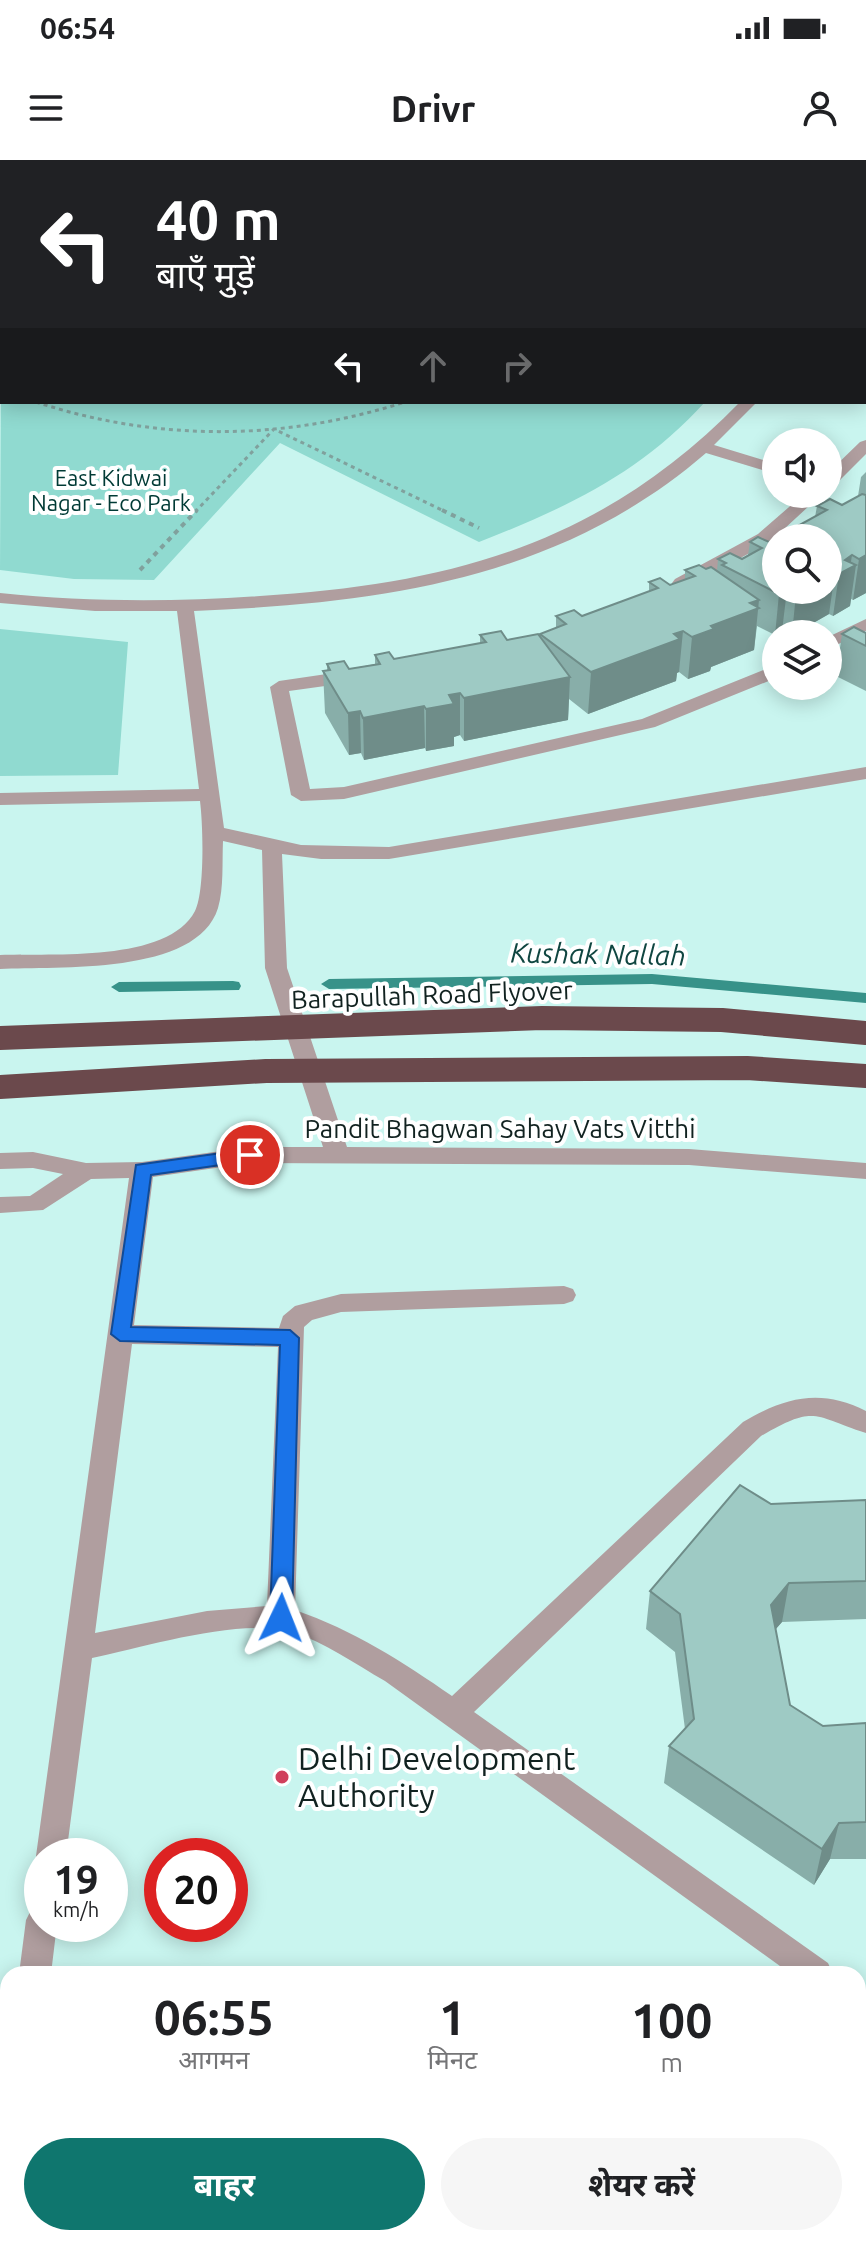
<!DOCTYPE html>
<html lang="hi">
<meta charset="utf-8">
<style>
:root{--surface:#fff;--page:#f6f6f6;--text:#202124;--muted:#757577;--accent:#0f766e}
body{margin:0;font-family:Ubuntu,"Noto Sans Devanagari",sans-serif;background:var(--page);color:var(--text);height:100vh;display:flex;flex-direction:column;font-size:30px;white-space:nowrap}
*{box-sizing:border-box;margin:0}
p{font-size:26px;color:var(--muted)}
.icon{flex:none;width:44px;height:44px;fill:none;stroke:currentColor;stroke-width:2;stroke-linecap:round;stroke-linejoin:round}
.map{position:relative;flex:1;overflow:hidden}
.side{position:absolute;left:0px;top:1806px;width:866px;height:280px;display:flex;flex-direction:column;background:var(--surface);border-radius:24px 24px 0 0;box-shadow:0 4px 20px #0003}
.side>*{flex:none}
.guide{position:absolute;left:0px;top:0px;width:866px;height:244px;box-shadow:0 4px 20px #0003;background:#202124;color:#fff;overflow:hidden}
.fabs{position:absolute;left:762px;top:268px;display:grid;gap:16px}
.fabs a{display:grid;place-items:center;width:80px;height:80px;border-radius:50%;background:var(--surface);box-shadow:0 4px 20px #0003;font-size:40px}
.speed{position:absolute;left:24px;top:1678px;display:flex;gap:16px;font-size:40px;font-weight:700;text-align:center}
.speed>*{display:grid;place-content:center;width:104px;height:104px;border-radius:50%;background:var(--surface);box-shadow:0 4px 20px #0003;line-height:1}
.speed small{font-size:20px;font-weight:400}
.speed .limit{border:12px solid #d22;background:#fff;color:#111}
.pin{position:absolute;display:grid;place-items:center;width:68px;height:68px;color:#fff;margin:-34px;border:4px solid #fff;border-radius:50%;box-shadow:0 2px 8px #0007}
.me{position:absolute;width:88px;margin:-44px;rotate:2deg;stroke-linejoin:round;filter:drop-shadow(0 0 6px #0008)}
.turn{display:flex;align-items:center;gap:28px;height:168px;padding:0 24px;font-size:36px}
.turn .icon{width:104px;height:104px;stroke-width:2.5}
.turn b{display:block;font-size:56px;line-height:68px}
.lanes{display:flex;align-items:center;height:76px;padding:0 24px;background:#0003;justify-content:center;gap:40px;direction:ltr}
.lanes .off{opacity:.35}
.eta{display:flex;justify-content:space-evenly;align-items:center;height:136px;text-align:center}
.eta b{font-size:48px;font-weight:700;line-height:56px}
.cta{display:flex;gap:16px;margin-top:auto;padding:16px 24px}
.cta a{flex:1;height:92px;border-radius:48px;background:var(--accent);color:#fff;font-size:32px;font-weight:700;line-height:92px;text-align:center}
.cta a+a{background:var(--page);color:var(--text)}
.status{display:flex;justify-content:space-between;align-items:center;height:56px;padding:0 40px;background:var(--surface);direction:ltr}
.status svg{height:22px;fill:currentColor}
header{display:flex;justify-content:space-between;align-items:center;height:104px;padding:0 24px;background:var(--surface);font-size:36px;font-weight:700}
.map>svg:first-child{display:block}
.green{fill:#90dad0}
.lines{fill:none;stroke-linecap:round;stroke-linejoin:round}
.stream{fill:#379289;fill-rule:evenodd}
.path-far1{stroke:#80a19d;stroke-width:3;stroke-dasharray:4 4;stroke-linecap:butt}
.path{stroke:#80a19d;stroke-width:4;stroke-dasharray:5 5;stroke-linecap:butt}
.minor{fill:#b09e9f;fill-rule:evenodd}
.highway-bridge{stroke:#6b494c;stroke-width:24}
.wall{fill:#88aea9}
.shaded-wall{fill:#6f8d89}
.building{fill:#9ecac4;stroke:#6f8d89;stroke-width:2}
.route{fill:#1a73e8;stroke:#114b97;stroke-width:2}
.poi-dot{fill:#d0405c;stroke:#fff;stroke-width:3}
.labels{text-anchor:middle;stroke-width:8;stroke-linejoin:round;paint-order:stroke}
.far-park-label{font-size:22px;fill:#003a35;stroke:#fff}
.street-label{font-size:26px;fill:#112220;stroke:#fff}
.water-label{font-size:28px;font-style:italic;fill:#104641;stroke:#fff}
.near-poi-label{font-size:32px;fill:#112220;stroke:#fff;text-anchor:start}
</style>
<div class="status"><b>06:54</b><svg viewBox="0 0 49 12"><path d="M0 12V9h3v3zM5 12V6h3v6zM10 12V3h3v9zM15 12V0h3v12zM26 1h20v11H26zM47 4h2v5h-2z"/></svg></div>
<header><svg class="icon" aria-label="menu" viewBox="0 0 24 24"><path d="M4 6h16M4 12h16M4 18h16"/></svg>Drivr<svg class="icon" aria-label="person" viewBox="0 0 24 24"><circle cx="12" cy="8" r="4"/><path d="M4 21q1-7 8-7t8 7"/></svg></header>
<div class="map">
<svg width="866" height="2086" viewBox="0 0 866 2086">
<rect width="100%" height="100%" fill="#c9f5ef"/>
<path class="green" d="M51,0H645L649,2H45Z
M2,18V242H705C641,313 566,348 479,382L280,283L154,420L74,419L0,410Z
M0,469L128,482L118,615L0,616Z"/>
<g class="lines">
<path class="stream" d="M652,814L866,833V843L652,824L329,829L321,824L329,819Z
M233,821L239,822L241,826L239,830L119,832L111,827L119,822Z"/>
<path class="path-far1" d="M638,0L642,2
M59,2L65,0
M36,242C158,282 283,281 405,242
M195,352L274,269L446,352"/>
<path class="path" d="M442,350L479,368
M140,410L197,350"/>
<path class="minor" d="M0,0H21L2,2L0,6Z
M699,0H716L718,2H701Z
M805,0H820L822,2H807Z
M864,44H866V54H864Z
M864,154H866V162H864Z
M740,242H757L714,285L776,304V314L706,293C559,420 381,443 194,451L224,668L301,685L389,687L866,607V619L389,699H321L282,694L287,808L347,987L689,989L866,1003V1019L689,1005L250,1003L153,1017L134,1165L279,1168L283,1156L295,1146L341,1134L564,1126L573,1129L576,1135L573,1141L564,1144L341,1152L312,1160L304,1167L295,1450C353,1470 403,1502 452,1536L743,1262C785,1237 821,1228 866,1251V1273C813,1256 816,1244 761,1276L474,1552L828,1803L833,1814H791L385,1521C355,1504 325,1482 292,1472C240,1457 145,1487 92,1498L66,1696H42L40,1706L36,1696L129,1018L91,1019L43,1050L0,1053V1037L30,1036L63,1014L33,1008L0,1009V993L33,992L86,1003L142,1002L250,987H323L265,808L262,690L223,681C222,702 224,728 218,748C197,816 57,806 0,809V795C52,793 168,803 195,751C205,731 203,664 200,641L0,645V633L199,629L177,451H95L0,443V433C87,442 173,442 260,436C452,424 601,384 740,242ZM132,1184L278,1187L267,1446L207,1451L95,1473Z
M866,280V294L834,326L828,327V313L860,282Z
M804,334H822L770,382L687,427H675L672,423L675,419L758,374Z
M866,459V471L828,489V477Z
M776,505V518L655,567L344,639L301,641L291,635L270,527L279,521L354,510L363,516L354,522L289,531L310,629L344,627L642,559Z
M42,1746V1764H57L51,1814H19L26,1760L31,1750Z
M858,1828L866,1831V1864L858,1861Z
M8,2056V2078H25L24,2086H0V2059Z"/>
<path class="highway-bridge" d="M0,878L542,858L722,860L866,873
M0,927L266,911L747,908L866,916"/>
</g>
<path class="wall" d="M866,312V433L853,440L851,439L850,446L833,456L829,454L794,474H788L782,471L775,475L757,466L754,490L711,507L710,511L688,519L679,512L677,513L676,521L588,554L569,539L568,560L464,581L460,575L454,577V586L426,591L425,588L364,600L361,593L349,595L325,553L323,511L327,510V504L349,509L375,504V495L394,499L480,483V475L507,480L539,476L540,474L556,468V456H582L649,432V422L670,425L685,420V410L706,409L717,411L718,399H742L748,395L750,382H769L815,357L817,346L842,345L858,336L861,317Z
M866,473V531L836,516L842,474Z
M866,1340V1459L782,1462L775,1469L790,1545L823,1566L866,1563V1699H830L814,1725L664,1623L669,1586L685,1569L675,1492L646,1469L650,1431L771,1344Z"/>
<path class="shaded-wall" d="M852,395L850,408L856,405L850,446L833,456L839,414L845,400Z
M866,395V433L853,440L859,399Z
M835,412L829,454L794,474H792L796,434L804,430H828V416Z
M787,430L782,471L775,475L779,434Z
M759,440L754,490L711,507L710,511L688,519L692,477L750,443Z
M683,471L679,512L677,513L676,521L588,554L591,512Z
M570,517L568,560L464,581V538Z
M460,533V575L454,577V586L426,591V549L449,535Z
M424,546L425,588L364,600L363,558Z
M360,551L361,593L349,595L348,553Z
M789,1423L782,1462L764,1483L771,1445Z
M839,1663L830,1699L814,1725L822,1689Z"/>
<path class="building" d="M862,334L866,335V395L859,399L852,395L845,400L856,405L839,414L835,412L828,416V378H776L827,350L817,346L830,339L842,345Z
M758,377L769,382L776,378V430H786L779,434L722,405L726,403L718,399L730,393L742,399L762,388L750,382Z
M699,405L706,409L711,407L759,440L750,443L759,448L711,466L714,469L692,477L683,471L674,474L680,479L591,512L540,474L566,464L556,456L574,450L582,456L658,428L649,422L660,418L670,425L695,416L685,410Z
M788,430H804L796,434Z
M854,467L866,473V486L842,474Z
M501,471L507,480L538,474L570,517L464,538L460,533L449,535L454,544L426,549L424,546L363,558L360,551L348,553L323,511L330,510L327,504L344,501L349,509L380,504L375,495L389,492L394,499L486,482L480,475Z
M740,1325L771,1344L866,1340V1421L789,1423L771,1445L790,1545L823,1566L866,1563V1662L839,1663L822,1689L669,1586L694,1559L680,1454L650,1431Z
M681,2078H806L816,2086H675Z"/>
<path class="route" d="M250,989L256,991L259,995L256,1000L151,1015L131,1167L290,1170L299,1178L292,1458L289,1464L281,1467L273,1464L270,1458L280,1185L120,1181L111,1174L136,1005Z"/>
<circle class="poi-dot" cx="282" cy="1617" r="8"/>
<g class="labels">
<g class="far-park-label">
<text x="111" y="326">East Kidwai<tspan x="111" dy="25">Nagar - Eco Park</tspan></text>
</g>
<g class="street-label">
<text transform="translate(432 835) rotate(-2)" y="9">Barapullah Road Flyover</text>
<text x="500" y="978">Pandit Bhagwan Sahay Vats Vitthi</text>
</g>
<g class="water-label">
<text transform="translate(598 794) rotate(1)" y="10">Kushak Nallah</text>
</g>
<g class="near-poi-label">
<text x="298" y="1610">Delhi Development<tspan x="298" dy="37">Authority</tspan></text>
</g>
</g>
</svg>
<div class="fabs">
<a><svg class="icon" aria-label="sound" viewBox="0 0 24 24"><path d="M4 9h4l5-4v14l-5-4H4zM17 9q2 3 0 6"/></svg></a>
<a><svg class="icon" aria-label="search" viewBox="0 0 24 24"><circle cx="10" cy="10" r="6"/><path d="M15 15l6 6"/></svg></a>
<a><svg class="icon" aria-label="layers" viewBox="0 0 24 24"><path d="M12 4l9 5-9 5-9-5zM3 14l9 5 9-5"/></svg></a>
</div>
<div class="speed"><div>19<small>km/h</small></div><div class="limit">20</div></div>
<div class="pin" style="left:250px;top:995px;background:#d93025"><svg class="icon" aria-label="arrive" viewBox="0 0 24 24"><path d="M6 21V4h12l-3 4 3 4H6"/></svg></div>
<svg class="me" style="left:281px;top:1458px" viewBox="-20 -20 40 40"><path d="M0-17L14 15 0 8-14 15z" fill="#1a73e8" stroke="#fff" stroke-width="4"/></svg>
<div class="guide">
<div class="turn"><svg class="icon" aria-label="left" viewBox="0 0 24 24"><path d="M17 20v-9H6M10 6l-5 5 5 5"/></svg><div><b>40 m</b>बाएँ मुड़ें</div></div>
<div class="lanes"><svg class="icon" aria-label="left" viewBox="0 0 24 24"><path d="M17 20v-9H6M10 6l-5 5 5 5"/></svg><svg class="icon off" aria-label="ahead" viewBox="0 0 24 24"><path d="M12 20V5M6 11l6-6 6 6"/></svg><svg class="icon off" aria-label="right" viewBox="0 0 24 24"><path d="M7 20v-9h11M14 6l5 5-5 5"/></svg></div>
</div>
<section class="side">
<div class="eta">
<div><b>06:55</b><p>आगमन</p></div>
<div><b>1</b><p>मिनट</p></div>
<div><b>100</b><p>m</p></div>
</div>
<div class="cta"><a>बाहर</a><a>शेयर करें</a></div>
</section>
</div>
